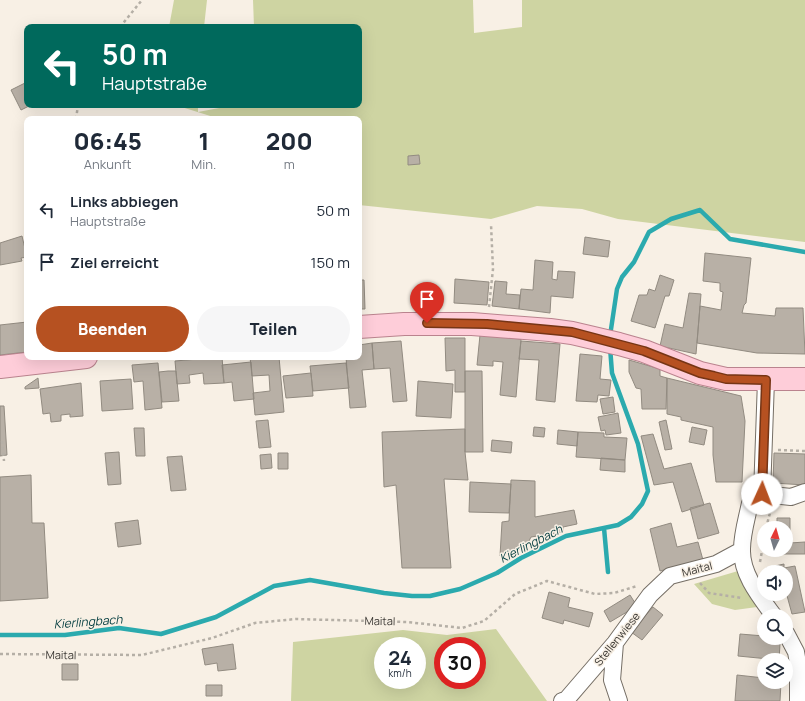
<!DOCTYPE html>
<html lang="de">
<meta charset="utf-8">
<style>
:root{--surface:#fff;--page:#f6f6f7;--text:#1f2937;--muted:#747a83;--accent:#b65121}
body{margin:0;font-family:Manrope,sans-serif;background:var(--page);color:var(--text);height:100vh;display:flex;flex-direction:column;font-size:15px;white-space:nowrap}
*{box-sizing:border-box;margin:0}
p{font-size:13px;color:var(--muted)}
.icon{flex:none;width:22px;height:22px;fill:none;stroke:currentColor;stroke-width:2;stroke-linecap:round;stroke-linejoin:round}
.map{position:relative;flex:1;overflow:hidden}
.panel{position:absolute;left:24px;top:116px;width:338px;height:244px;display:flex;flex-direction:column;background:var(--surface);border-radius:8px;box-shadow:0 4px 16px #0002}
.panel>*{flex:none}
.banner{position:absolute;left:24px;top:24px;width:338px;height:84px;border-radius:8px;box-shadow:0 4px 16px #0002;background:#00695c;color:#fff;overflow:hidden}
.needle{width:26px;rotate:5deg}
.buttons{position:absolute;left:757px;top:521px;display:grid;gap:8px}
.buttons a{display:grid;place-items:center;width:36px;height:36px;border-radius:50%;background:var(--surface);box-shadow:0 4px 16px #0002;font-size:20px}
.speed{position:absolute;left:374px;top:637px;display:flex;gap:8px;font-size:20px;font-weight:700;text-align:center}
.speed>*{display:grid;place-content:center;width:52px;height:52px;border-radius:50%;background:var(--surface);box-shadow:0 4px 16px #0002;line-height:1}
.speed small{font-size:10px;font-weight:400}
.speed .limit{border:6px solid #d22;background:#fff;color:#111}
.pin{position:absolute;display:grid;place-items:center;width:34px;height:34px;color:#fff;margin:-41px -17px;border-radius:50% 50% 50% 0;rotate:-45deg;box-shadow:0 0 4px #0007}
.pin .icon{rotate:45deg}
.me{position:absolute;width:44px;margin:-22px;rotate:2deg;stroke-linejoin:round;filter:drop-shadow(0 0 3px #0008)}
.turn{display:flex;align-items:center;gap:14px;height:84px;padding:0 12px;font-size:18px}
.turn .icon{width:52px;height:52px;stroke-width:2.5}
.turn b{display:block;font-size:28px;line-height:34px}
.eta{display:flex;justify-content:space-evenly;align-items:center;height:68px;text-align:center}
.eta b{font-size:24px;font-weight:800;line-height:28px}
.primary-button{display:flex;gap:8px;margin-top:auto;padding:8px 12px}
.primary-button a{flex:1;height:46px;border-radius:24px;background:var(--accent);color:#fff;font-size:16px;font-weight:800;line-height:46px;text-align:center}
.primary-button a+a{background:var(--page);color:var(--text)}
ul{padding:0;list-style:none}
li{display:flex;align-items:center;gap:12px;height:52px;padding:0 12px}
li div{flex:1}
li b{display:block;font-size:15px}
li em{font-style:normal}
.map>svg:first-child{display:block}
.green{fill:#ced4a2;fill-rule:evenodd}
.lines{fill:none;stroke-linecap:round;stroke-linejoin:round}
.stream{stroke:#2baaae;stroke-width:4.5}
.building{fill:#b8b0a6;stroke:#928b81}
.minor-casing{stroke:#756e65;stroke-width:18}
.primary-casing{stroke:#ba838e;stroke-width:24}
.path{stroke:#b5afa6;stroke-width:2.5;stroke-dasharray:3 3;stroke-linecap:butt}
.minor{stroke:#fff;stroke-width:16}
.primary{stroke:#fecdd9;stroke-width:22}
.route-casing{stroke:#763515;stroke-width:10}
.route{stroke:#b65121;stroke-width:7}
.labels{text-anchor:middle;stroke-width:3;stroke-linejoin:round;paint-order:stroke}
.street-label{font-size:11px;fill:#3b3834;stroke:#f8f0e5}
.water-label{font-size:12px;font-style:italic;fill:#094143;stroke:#f8f0e5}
</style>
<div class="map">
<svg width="805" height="701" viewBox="0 0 805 701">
<rect width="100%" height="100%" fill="#f8f0e5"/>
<path class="green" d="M174,0H207L204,27H169Z
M253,0H473L474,33L522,27V0H805V242L618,219L582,209L537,206L491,219L359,205V119H220L175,105H198V112L235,105H359V27H254Z
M738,571L757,607L735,610L712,604L694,584Z
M496,629L547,701H291L293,642L403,630L447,635ZM383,646H417V680H383ZM443,646H477V680H443Z"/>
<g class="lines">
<path class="stream" d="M610,336L617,289L622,277L634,262L649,232L671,219L700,210L730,239L805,252
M604,528L608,572
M0,635H65L119,628L161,634L216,617L274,586L310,580L384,593L412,596H430L460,589L497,573L521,558L566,536L618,525L631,517L642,504L648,491L638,444L612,373L610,347"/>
</g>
<path class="building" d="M27,82V105H31L21,110L11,90Z
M419,155L420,164L408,165V156Z
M22,236L27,257L21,258L22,261L0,265V243Z
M585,237L610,241L608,257L583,254Z
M705,253L751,258L746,303L744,305L742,313L775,316L776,308H803L805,354L757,353L697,343L700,306L721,310L723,292L720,291V283L703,281Z
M535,260L553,262L552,279L557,280L558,271L575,272L573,298L551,296L550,313L519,309L521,289L533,290Z
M660,275L674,280L669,296H665L655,328L631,321L639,295H647L649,289L655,291Z
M455,279L489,282L487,305L454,303Z
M359,280H364L365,309H359Z
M495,281L507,282L506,294L520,295L519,309L492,306Z
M689,293L701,294L696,354L660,346L665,324L683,328Z
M27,322V352L0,355V325Z
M480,335L521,339L516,397L500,395L503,362L493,361V366L477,365Z
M445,338H465V392H455V370L446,371Z
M401,341L407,401L393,402L390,368L374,369L372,343Z
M521,341L560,344L555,402L536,400L539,360L519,359Z
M372,343L374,369L362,370L366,407L350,408L346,357H359V345Z
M580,354L602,356L600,379L611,380L609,396L598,395L597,402L576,401Z
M222,357L224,383L204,384L203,373L189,375L190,383L177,384L175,361Z
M250,357H279L284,412L255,415L253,393L270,391L269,375L252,376Z
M629,360L660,369V376L667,378L666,409H642L641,389L636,388L629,372Z
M251,362L254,399L234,401L232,382L224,383L222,365Z
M158,363L162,408L145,410L143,381L134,382L132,365Z
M346,363L349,388L313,391L310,366Z
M168,371H176L179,401L162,402L159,372Z
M465,371H482L483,452H465Z
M311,373L313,396L286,398L283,376Z
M38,378L39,388L25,389V387Z
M667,378L741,396L745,421L742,482H716L713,455V427L681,420V417L667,414Z
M131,379L133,409L102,411L100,381Z
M418,381L453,384L451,418L416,416Z
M81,383L83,416L70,417V414L61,415V421L51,422L50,413L43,414L40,389Z
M613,397L615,412L603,414L600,399Z
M0,406H4L7,455L0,456Z
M618,413L621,433L606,435L605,430L601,431L598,417Z
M268,420L271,447L259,448L256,421Z
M666,420L672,449L665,450L659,422Z
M534,427L545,428L544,437L533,436Z
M692,427L707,430L704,445L689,442Z
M134,428H144L145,456H136Z
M465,429V452L468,480L444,479L451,568H402L396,485L384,487L382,432Z
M558,430L578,432L577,446L557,444Z
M578,432L604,433V437L627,438L625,460L576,457Z
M653,434L664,469L691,463L704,505L682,512L673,482L654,485L641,436Z
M492,440L512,442L511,453L491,451Z
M119,452L121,484L108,485L105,453Z
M278,453H288V469H278Z
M774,453L805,454V485L773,483Z
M271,454L272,468L261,469L260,455Z
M182,456L186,490L171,491L167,457Z
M601,458L625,460V472L600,470Z
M31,475L32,523H44L48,598L0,601V477Z
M511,480L535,481V517L574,510L577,524L563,527V532L531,537L526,547L500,556L502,522L509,521Z
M470,482L511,484L509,513L469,512Z
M710,503L719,533L698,539L690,508Z
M777,518H790V543L805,542V554H776V550H786V528H777Z
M138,520L141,544L118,547L115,523Z
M671,523L677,547L698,542L703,560L660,571L650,529Z
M784,564V568L795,566L805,612L792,614L786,592V572H767L766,568Z
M549,592L570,598L568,607L593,613L589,627L564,620L563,624L542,618Z
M630,595L637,606L610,622L604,611Z
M653,607L663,615L642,640L631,632Z
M740,634L764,636V638H769V643L780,644L779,660L738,656Z
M233,644L236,669L218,671L217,663L205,665L202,649Z
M62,664H78V680H62Z
M737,675L764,678V682H781L780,701H735Z
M206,685H222V696H206Z"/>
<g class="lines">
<g class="minor-casing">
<path id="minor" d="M762,494L750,503C747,518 742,534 742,549C741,574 760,597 774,616
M762,494L766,380
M762,494L791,497L805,492
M786,633L796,652L798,663V701
M615,643L612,680L619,701
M562,701L566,700L615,643L650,595L670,576L716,564L742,550"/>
</g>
<g class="primary-casing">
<path id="primary" d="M359,327L404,324H472L550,330L572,333L619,344L644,351L700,373L726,379H805
M0,367L86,357"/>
</g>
<path class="path" d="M120,27L142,0
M76,119L78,105
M489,307L493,269L491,224
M2,441L4,461
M778,450L805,451
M766,528L771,509
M760,562L764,540
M700,583L709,593L742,598
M0,654L142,655L212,638L255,623L296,619L407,622L462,628L484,621L515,594L547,581L595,594L614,593L637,586"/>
<use href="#minor" class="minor"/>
<use href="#primary" class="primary"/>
</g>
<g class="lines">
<g class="route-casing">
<path id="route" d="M427,323L487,324L572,332L644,351L700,373L714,376L726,379L766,380L762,494"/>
</g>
<use href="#route" class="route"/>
</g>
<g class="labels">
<g class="street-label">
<text transform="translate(697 569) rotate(-14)" y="4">Maital</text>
<text transform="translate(380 621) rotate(1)" y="4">Maital</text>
<text transform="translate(617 639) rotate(-51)" y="4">Stellenwiese</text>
<text transform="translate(61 655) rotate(1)" y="4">Maital</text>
</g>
<g class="water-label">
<text transform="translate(531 544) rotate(-27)" y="4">Kierlingbach</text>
<text transform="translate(88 622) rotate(-4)" y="4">Kierlingbach</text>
</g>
</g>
</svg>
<div class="buttons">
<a><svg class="needle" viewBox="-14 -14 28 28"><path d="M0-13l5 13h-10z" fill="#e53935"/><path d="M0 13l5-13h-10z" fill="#747a83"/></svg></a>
<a><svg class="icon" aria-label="sound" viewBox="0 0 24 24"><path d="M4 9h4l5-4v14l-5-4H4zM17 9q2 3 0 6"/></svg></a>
<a><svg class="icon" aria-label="search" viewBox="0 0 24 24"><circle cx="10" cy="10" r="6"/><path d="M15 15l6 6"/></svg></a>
<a><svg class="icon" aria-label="layers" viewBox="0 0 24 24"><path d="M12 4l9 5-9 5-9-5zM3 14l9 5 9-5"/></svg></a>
</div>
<div class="speed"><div>24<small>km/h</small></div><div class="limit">30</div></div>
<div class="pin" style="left:427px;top:323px;background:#d93025"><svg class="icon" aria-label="arrive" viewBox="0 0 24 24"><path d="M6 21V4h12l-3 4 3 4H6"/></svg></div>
<svg class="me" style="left:762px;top:494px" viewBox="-20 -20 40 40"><circle r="19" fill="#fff"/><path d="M0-13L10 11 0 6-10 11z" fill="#b65121"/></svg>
<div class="banner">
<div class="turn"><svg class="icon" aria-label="left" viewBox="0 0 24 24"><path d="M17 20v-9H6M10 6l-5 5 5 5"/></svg><div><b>50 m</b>Hauptstraße</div></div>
</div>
<section class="panel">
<div class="eta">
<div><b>06:45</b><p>Ankunft</p></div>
<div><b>1</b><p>Min.</p></div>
<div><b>200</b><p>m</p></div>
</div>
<ul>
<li><svg class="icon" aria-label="left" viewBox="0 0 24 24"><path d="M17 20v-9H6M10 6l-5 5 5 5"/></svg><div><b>Links abbiegen</b><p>Hauptstraße</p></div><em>50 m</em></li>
<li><svg class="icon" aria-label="arrive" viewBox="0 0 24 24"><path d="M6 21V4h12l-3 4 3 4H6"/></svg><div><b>Ziel erreicht</b></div><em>150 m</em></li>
</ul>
<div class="primary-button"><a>Beenden</a><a>Teilen</a></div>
</section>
</div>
